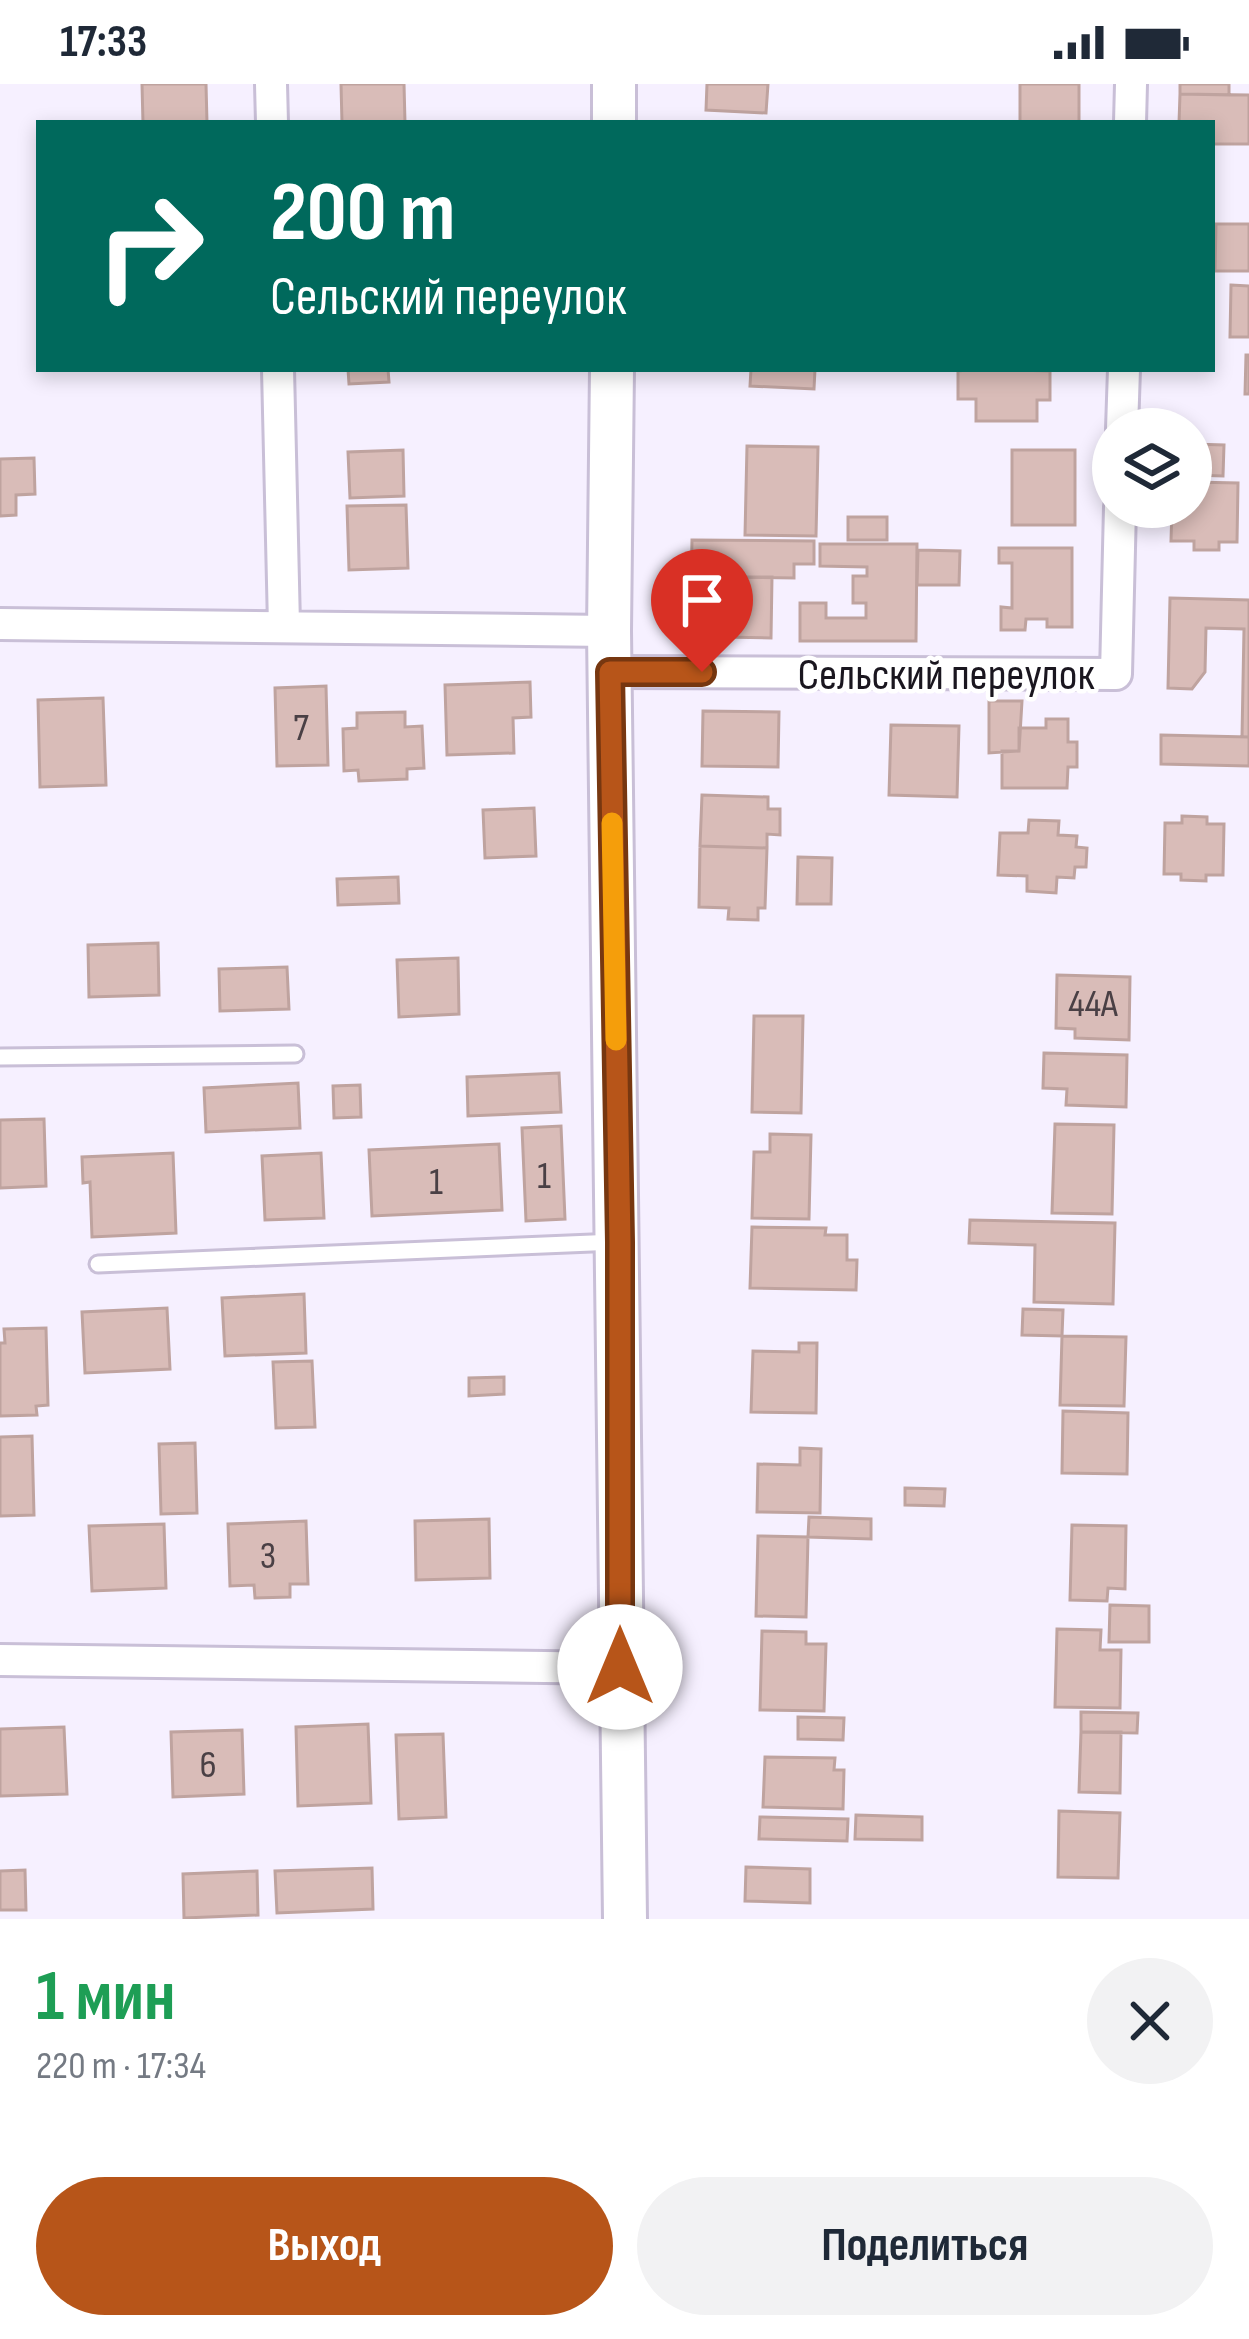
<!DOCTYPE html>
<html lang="ru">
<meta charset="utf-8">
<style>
:root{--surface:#fff;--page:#f2f2f3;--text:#1f2937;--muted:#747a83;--accent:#b75519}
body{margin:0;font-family:"Sofia Sans Condensed",sans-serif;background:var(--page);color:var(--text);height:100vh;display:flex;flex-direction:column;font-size:45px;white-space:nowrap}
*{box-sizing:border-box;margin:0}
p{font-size:39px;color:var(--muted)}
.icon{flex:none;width:66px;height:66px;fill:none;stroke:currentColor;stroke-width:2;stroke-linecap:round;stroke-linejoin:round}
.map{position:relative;height:1835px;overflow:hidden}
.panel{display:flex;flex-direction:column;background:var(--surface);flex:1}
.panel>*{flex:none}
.top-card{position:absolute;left:36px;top:36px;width:1179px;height:252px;border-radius:0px;box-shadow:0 6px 18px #0003;background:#00695c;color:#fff;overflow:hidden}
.controls{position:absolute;left:1092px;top:324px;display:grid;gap:24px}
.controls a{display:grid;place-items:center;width:120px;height:120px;border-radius:50%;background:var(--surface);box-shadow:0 6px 18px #0003;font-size:60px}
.pin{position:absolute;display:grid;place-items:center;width:102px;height:102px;color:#fff;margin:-123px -51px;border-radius:50% 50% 50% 0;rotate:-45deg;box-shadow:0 0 12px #0007}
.pin .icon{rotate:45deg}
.me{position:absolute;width:132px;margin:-66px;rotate:0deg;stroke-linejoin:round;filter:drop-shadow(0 0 9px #0008)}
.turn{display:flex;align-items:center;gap:42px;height:252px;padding:0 36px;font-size:54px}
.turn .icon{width:156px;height:156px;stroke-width:2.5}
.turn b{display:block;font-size:84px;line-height:102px}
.round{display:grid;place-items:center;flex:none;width:126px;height:126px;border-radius:63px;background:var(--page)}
.summary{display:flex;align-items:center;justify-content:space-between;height:204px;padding:0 36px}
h1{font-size:72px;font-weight:700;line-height:90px;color:#1e9e55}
.primary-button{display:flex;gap:24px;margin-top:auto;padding:24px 36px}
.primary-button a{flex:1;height:138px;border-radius:72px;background:var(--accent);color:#fff;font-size:48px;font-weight:700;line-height:138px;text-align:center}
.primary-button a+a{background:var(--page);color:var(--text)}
.status{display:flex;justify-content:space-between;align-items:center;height:84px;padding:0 60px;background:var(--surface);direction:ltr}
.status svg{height:33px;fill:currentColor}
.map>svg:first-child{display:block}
.building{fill:#d9bcb8;stroke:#bfa39f;stroke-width:3}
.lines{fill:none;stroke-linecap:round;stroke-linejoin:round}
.service-casing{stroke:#c9bfd7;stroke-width:21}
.minor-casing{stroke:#c9bfd7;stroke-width:36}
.secondary-casing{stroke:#c9bfd7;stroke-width:48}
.service{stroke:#fff;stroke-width:15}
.minor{stroke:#fff;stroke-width:30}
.secondary{stroke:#fff;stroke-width:42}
.route-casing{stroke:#773710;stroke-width:30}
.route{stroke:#b75519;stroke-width:21}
.slow{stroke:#f59e0b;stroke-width:21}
.labels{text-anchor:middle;stroke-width:9;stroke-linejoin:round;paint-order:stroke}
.number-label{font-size:39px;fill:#4a4045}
.street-label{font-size:45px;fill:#1a161f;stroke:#fff}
</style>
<div class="status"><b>17:33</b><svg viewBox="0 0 49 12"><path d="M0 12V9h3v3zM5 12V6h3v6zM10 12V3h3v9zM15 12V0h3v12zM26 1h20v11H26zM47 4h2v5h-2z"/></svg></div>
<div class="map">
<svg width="1249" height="1835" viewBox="0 0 1249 1835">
<rect width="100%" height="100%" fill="#f6f0ff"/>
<path class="building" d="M142,0H206L207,39H143Z
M341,0H404L405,39H342Z
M707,0H768L766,29L706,26Z
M1020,0H1079V39H1020Z
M1180,0H1229V11L1180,10Z
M1180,10L1249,11V60H1212V39H1179Z
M1216,140H1249V187H1215Z
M1231,201L1249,202V253H1230Z
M1246,271H1249V310H1245Z
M348,285H388L389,298L349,300Z
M751,285H815L814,305L750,302Z
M976,285L1050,287V316H1037V337H976V315H958V287Z
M1191,360L1224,361L1223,392L1191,391Z
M747,362L818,363L816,452L745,451Z
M403,366L404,412L350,414L348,368Z
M1012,366H1075V441H1012Z
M34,374L35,410L16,411V431L0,432V375Z
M1191,398L1238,399L1237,458H1219V466H1194V457H1171L1172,423H1191Z
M406,421L408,484L349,486L347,422Z
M848,433H887V456H848Z
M692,456L814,457V480H794V494L723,493L722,553H690Z
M820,460H917L916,557H800V519H826V534H866V519H853V492H867V483L820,482Z
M999,464H1072V543H1047V535H1026L1025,546H1001V523L1012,524V479H999Z
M918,466L960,467L959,501H917Z
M723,493H772L771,554L722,553Z
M1170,514L1249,516V653H1242L1244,545L1206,544L1205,588L1192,605L1168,604Z
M530,598L531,633L513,634L514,669L447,671L445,601Z
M326,602L328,681L277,682L275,604Z
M103,614L106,701L40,703L38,616Z
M989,617H1022L1019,667L989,669Z
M703,627L779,628L778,683L702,682Z
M405,628V643L422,642L424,684L407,685V695L359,697L358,686L344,687L343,645L357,644V629Z
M1046,635H1068V658H1077V683H1068L1067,704H1002V667H1019V644H1046Z
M891,641L959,642L957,713L889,711Z
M1161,651L1249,653V682L1161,680Z
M702,711L768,713V725H780V751L767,750V764L700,762Z
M534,724L536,772L485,774L483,726Z
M1182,732L1207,733V740H1224L1223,791H1206V797L1181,796V790H1164L1165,739H1182Z
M1029,736L1059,737L1058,751L1077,752L1076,763L1087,764L1086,783H1075L1074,794L1057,793L1056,809L1027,807V792L998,791L1000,749H1028Z
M700,762L767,764L765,824H758V836L728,835L729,824L699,823Z
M798,773L832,774L831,820H797Z
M398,793L399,819L338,821L337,795Z
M158,859L159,911L89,913L88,861Z
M458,874L459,930L399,933L397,876Z
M287,883L289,925L220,927L219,885Z
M1057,891L1130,893L1129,956L1075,954V945L1056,944Z
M754,932H803L801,1029L752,1028Z
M1044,969L1127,971L1126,1023L1066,1021L1067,1005L1043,1004Z
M559,989L561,1028L468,1032L467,993Z
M298,999L300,1044L206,1048L204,1004Z
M360,1001L361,1033L334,1034L333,1002Z
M44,1035L46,1102L0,1104V1036Z
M1055,1040L1114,1041L1112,1130L1052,1129Z
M561,1042L565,1135L526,1137L522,1044Z
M770,1050L811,1051L809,1135L752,1134L754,1068H770Z
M499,1060L502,1126L372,1132L369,1066Z
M173,1069L176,1149L92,1153L90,1098L83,1099L82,1073Z
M321,1069L324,1134L265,1136L262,1072Z
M970,1136L1115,1139L1113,1220L1034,1218L1035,1161L969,1159Z
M752,1143L826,1144L825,1151H847V1176H857L856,1206L750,1204Z
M304,1210L306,1269L225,1272L222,1214Z
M167,1224L170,1285L85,1289L82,1228Z
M1023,1225L1063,1226L1062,1252L1022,1251Z
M46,1244L48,1321L36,1322L37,1331L0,1332V1259H5L4,1245Z
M1062,1252L1126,1253L1124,1322L1060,1321Z
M799,1259H817L816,1329L751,1328L753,1267L799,1268Z
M312,1277L315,1343L276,1344L273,1278Z
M504,1293V1310L469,1312V1294Z
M1063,1327L1128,1329L1127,1390L1062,1389Z
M32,1352L34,1431L0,1432V1353Z
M195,1359L197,1429L161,1430L159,1360Z
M800,1364L821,1365L820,1429L757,1428L758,1380L800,1381Z
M905,1404L945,1405L944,1422L905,1421Z
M809,1433L871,1435V1455L808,1453Z
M489,1435L490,1494L416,1496L415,1437Z
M306,1437L308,1500H290V1513L255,1514L254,1501L230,1502L228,1440Z
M164,1440L166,1504L92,1507L89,1442Z
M1072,1441L1126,1442L1125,1505L1108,1504L1107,1517L1070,1516Z
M758,1452L808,1453L806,1533L756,1532Z
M1110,1521L1149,1522V1558H1109Z
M1057,1545L1101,1546L1100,1566H1121L1120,1624L1055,1623Z
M762,1547L806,1548V1560H826L824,1627L760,1626Z
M1081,1628L1138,1629L1137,1649L1081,1648Z
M798,1633L844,1634L843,1656L798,1655Z
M368,1640L371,1719L298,1722L296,1643Z
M64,1643L67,1710L0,1712V1645Z
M242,1646L244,1710L173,1713L171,1648Z
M1081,1648H1121L1120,1709L1079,1708Z
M443,1650L446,1733L399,1735L396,1651Z
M765,1673L835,1674L834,1686H844L843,1725L763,1723Z
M1059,1727L1120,1729L1118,1794L1058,1793Z
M856,1731L922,1733V1756L855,1755Z
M760,1733L848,1735L847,1757L759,1755Z
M746,1783L810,1785V1819L745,1817Z
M372,1784L373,1825L277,1829L275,1787Z
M25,1786L26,1826H0V1787Z
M257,1787L258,1831L184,1834L183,1790Z"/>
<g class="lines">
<g class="service-casing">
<path id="service" d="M0,973L295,970
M98,1180L616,1158"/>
</g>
<g class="minor-casing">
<path id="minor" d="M271,0L272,39
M1130,39L1131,0
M278,285L284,541
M1122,345L1124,285
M0,540L609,547
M610,588L1116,590L1120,423
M0,1576L620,1584"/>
</g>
<g class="secondary-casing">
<path id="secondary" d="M614,39V0
M612,285L609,547L625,1835"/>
</g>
<use href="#service" class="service"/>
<use href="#minor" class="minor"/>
<use href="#secondary" class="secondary"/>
</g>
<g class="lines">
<g class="route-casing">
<path id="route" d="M620,1583V1158L610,588H702"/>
</g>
<use href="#route" class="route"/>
<path class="slow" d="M612,739L616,956"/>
</g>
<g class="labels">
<g class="number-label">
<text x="301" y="656">7</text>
<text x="1093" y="932">44А</text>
<text x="544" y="1104">1</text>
<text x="436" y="1110">1</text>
<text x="268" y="1484">3</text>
<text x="208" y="1693">6</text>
</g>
<g class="street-label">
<text x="946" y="605">Сельский переулок</text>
</g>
</g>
</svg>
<div class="controls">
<a><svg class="icon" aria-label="layers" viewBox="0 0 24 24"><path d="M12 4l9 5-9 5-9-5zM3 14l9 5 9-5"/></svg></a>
</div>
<div class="pin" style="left:702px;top:588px;background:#d93025"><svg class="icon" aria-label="arrive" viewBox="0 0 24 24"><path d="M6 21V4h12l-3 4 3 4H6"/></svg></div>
<svg class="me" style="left:620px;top:1583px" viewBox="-20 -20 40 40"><circle r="19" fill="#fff"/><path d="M0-13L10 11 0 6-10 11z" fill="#b75519"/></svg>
<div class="top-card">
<div class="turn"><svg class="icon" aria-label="right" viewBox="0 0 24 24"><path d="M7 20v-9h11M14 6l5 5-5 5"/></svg><div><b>200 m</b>Сельский переулок</div></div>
</div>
</div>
<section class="panel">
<div class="summary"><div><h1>1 мин</h1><p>220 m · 17:34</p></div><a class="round"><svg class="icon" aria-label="close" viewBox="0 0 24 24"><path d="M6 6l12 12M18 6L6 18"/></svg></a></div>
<div class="primary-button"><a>Выход</a><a>Поделиться</a></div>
</section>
